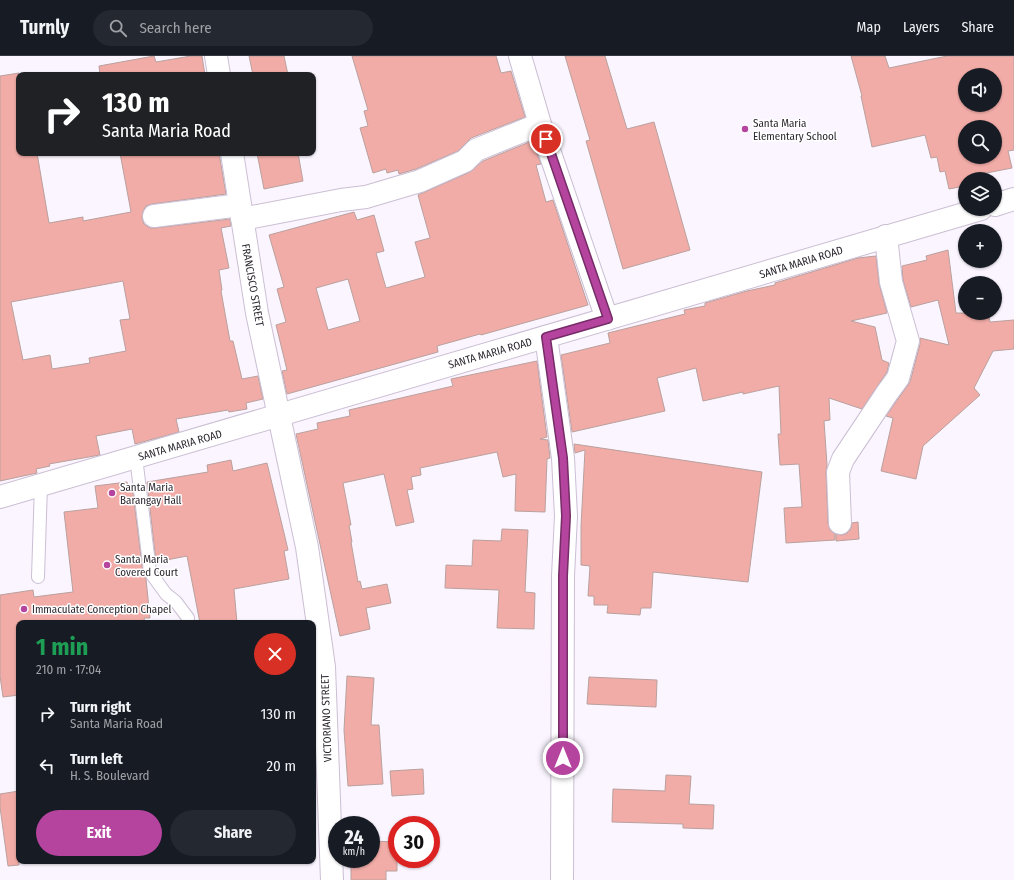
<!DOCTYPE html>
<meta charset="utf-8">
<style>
:root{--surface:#171b24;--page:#242831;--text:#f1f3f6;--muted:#9ea1a6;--line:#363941;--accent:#b5449f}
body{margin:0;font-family:"Fira Sans Condensed",sans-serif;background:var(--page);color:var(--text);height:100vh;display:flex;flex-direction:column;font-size:15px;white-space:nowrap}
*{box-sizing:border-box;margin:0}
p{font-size:13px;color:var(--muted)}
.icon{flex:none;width:22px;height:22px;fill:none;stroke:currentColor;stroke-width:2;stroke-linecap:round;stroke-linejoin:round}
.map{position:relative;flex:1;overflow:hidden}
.drawer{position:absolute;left:16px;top:564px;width:300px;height:244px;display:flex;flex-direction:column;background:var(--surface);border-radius:8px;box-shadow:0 1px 3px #0004}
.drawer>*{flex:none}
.guide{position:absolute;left:16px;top:16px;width:300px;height:84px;border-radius:8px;box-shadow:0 1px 3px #0004;background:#202124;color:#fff;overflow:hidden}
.tools{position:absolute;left:958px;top:12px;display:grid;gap:8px}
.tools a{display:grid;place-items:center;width:44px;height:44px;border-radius:50%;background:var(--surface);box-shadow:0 1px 3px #0004;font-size:20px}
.speed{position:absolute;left:328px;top:760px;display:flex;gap:8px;font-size:20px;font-weight:700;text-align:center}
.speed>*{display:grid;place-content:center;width:52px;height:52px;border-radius:50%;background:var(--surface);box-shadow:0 1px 3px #0004;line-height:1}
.speed small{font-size:10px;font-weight:400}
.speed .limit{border:6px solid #d22;background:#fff;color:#111}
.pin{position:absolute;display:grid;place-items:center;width:34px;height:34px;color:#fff;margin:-17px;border:2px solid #fff;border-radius:50%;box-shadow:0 1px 4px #0007}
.me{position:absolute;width:44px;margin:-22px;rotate:0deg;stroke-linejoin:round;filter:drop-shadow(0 0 3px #0008)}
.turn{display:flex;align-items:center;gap:14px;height:84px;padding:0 20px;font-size:18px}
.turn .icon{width:52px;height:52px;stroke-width:2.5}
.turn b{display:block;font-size:28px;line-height:34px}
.round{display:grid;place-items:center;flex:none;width:42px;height:42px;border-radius:21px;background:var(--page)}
.overview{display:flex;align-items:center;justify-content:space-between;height:68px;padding:0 20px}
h1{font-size:24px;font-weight:700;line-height:30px;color:#1e9e55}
.cta{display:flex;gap:8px;margin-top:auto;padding:8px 20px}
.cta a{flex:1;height:46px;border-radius:24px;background:var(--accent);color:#fff;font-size:16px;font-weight:700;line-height:46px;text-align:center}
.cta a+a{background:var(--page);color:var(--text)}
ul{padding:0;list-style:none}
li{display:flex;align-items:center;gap:12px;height:52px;padding:0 20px}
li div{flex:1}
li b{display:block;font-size:15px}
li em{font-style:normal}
header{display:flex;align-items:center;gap:24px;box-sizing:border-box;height:56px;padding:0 20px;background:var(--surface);border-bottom:1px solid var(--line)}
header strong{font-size:19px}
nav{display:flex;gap:22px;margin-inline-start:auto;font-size:14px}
.search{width:280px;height:36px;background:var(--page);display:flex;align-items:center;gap:10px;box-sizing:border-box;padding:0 14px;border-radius:22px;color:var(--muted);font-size:15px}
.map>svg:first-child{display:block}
.building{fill:#f2aca7;stroke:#baa09e;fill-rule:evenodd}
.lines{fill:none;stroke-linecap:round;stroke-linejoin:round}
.lane-casing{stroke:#cbbfd4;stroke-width:14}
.street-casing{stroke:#cbbfd4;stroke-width:24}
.secondary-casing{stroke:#cbbfd4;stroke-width:24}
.lane{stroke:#fff;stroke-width:12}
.street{stroke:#fff;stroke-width:22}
.secondary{stroke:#fff;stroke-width:22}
.route-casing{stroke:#762c67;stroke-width:10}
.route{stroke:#b5449f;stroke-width:7}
.poi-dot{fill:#b5449f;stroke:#fff;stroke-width:1.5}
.labels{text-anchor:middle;stroke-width:3;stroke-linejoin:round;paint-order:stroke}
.poi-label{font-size:11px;fill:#2c2830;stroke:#fff;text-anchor:start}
.street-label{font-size:11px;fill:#2c2830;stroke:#fff}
</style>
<header>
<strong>Turnly</strong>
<div class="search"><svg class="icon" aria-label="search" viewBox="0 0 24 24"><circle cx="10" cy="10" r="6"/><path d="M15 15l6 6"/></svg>Search here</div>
<nav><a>Map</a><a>Layers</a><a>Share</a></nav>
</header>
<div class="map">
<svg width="1014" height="824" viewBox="0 0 1014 824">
<rect width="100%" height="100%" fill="#faf5fe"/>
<path class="building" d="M154,0L156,6L191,0H202L205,19H100L99,10Z
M249,0H284L288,19H253Z
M352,0H496L501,17L511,15L525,61L471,82L458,95L416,113L399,118L398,114L387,117L386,113L373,117L360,72L368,70L364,55L368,54Z
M565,0H605L627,73L654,66L690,194L623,213L586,85L590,84Z
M851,0H885L889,12L947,0H1014V94L1008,95L1012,112L971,120V123H965V130L949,133L945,115L940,116L937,101L931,102L925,79L872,91L861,40H862ZM965,19H995V49H965ZM965,71H995V101H965Z
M19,17V97H37L49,167L83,161V165L131,156L120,97H219L226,138L152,148L146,150L143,155L142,162L144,168L150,172H155L230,163L231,170L221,172L229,212L219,214L222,234L221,235L230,285H233L242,323L258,320L263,343L246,347L247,353L229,356L228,354L176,363L179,376L135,388L132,373L96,380L100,399L49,408L50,410L36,413L37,417L0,425V20ZM123,225L130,263L120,264L126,295L89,302L90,307L52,313L50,299L23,304L11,246Z
M532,85L541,108L536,109L546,146L553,144L588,249L481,279L480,278L437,290L438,296L287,338L282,315L287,314L276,269L286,266L277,233L284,231L269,179L354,156L357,164L374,159L384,195L376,197L386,232L425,221L415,186L430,182L418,139L470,116L483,105ZM348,223L360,265L328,274L316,232Z
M257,97H298L303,125L264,133Z
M948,194L956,257H988L990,266L1014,264V293L993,295L974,332L980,339L923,390L916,423L881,415L893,362L886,360L910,326L920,288V282L949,289L938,244L911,251L903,224L902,210L927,204L926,200Z
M876,200L879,227L887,257L851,265L875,271L882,304L889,307L887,316L862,353L829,342L830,364L824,365L827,409L826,416L828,467L830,474L835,478V484L786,487L784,452L802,451L799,408L780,409L778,378H781L779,330L743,338V336L703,345L696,312L657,322L665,355L572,376L561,299L610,287L608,277L685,258L684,254L705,250V247L747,235L775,229V227L858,202Z
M537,305L547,381L540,383L548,384L550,402L547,403L545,456L515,455L516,418L503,421L497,396L420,412L421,419L411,421L413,433L407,434L414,466L396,470L384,418L343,427L351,469H349L352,486H351L358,526L360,525L362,533L387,528L391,547L366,552L370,573L340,580L296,378L318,373L317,367L350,360L349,354L453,330L451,323Z
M574,388L762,416L748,526L653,516L651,552H641L640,559L607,557L608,549H594V540H588L590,510L581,509V470L585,394L575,397Z
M231,404L233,415L267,407L284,477L288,494L284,495L289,523L234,533L237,567H200L187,500L156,506L147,426L208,416L207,409Z
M127,426L128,429H132L143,517L146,523L150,562H144L145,567H19V639L3,641L0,620V539L33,534L34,541L73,536L64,456L98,452L95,430Z
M858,466L859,483L836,485V478L841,479L846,478L851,473L852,467Z
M502,473L528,474L525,536L535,537L534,573L497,572L499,534L445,532L446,509L472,510L473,484L501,485Z
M347,620L374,622L371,669H379L383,728L348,730L344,674Z
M589,621L657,624L656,651L587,648Z
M423,713L424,738L392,740L390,715Z
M666,719L691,720L689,748L714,749L713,773L683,772V768L612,766L613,733L665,735Z
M19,735V809L8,810L0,751V738Z
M371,785L397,786V815H386V824H351V803H371Z"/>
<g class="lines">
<g class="lane-casing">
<path id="lane" d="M136,401L150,516L166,538L176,546L188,562
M38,521L41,429"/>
</g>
<g class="street-casing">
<path id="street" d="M216,0L219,19
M520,0L540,68L607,263
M232,97L257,257L307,491L324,611L332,824
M154,160L240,149
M242,163L341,144L366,141L420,125L465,105L476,94L540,68
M546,281L563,402L566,460L563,520L562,824
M840,467L838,416L843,403L887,337L898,322L908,285L891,226L886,180"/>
</g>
<g class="secondary-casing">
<path id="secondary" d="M995,149L1014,143
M0,441L981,153"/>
</g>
<use href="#lane" class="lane"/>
<use href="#street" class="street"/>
<use href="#secondary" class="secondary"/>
</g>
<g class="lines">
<g class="route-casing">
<path id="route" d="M546,83L608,263L546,281L563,402L566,460L563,520V702"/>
</g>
<use href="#route" class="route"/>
</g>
<g class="poi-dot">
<circle cx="745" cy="73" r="4"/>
<circle cx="112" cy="437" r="4"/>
<circle cx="107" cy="509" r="4"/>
<circle cx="24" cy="553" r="4"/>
</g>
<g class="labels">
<g class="poi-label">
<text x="753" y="71">Santa Maria<tspan x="753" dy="13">Elementary School</tspan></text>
<text x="120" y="435">Santa Maria<tspan x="120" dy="13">Barangay Hall</tspan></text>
<text x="115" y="507">Santa Maria<tspan x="115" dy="13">Covered Court</tspan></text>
<text x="32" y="557">Immaculate Conception Chapel</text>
</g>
<g class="street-label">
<text transform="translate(801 206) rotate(-17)" y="4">SANTA MARIA ROAD</text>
<text transform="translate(253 229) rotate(80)" y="4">FRANCISCO STREET</text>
<text transform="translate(490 297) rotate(-16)" y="4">SANTA MARIA ROAD</text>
<text transform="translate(180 389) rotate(-16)" y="4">SANTA MARIA ROAD</text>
<text transform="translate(326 662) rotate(-92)" y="4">VICTORIANO STREET</text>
</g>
</g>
</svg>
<div class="tools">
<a><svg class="icon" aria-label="sound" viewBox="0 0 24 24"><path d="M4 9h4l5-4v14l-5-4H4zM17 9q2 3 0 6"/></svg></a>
<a><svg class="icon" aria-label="search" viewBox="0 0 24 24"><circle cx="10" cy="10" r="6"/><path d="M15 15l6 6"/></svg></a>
<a><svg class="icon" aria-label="layers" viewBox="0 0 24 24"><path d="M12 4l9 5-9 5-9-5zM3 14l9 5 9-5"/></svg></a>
<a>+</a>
<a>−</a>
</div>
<div class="speed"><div>24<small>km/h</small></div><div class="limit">30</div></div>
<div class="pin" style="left:546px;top:83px;background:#d93025"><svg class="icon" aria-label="arrive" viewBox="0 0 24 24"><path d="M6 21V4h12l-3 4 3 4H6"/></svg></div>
<svg class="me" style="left:563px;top:702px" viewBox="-20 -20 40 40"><circle r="17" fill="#b5449f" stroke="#fff" stroke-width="3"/><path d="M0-11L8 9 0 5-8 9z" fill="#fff"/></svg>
<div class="guide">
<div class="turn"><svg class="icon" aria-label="right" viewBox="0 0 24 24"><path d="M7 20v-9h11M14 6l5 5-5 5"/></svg><div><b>130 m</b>Santa Maria Road</div></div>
</div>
<section class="drawer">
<div class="overview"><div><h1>1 min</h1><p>210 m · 17:04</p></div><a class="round" style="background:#d93025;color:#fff"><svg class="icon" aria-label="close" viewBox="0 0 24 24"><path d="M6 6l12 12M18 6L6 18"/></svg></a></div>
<ul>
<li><svg class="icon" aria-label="right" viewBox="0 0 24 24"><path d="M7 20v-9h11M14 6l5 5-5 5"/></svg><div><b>Turn right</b><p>Santa Maria Road</p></div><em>130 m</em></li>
<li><svg class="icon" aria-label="left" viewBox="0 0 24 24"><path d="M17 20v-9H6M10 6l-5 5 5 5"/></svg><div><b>Turn left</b><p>H. S. Boulevard</p></div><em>20 m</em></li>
</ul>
<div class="cta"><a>Exit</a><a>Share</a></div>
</section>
</div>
